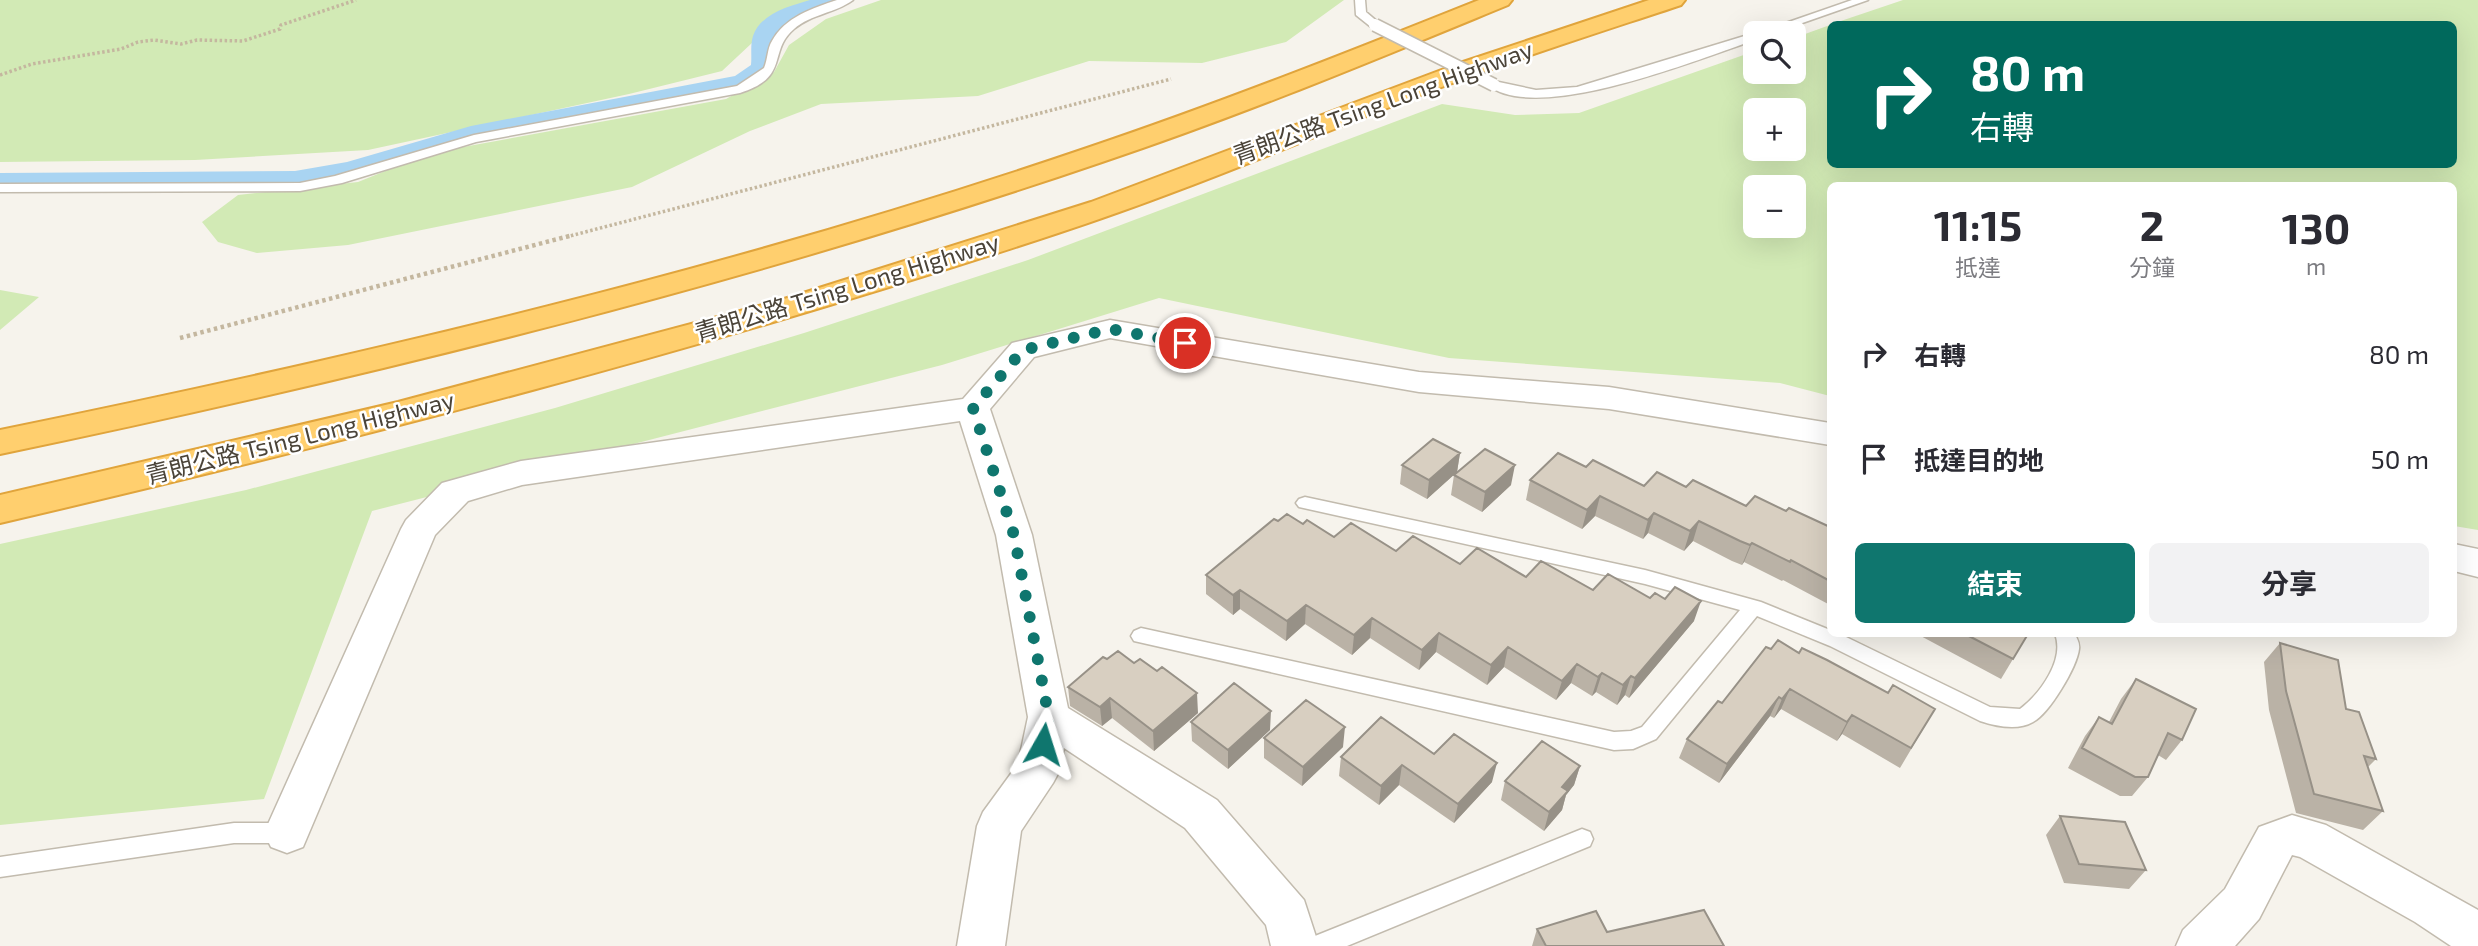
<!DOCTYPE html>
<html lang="zh-TW">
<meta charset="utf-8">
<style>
:root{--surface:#fff;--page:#f2f2f3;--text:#2b2b33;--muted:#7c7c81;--accent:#0f766e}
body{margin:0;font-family:"Exo 2","Noto Sans TC",sans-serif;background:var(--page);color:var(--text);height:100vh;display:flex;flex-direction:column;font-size:26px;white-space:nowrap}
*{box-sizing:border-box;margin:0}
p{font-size:23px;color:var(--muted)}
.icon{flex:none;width:38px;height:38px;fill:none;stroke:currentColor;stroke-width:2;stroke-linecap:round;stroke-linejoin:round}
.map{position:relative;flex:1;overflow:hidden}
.details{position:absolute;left:1827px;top:182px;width:630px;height:455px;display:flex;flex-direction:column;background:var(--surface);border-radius:10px;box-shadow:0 7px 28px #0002}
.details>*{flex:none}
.banner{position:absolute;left:1827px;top:21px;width:630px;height:147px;border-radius:10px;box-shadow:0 7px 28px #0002;background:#00695c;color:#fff;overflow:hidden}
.tools{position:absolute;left:1743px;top:21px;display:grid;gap:14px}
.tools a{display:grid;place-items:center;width:63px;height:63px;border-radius:10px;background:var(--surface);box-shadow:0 7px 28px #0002;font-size:35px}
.pin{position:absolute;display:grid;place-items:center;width:60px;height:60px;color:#fff;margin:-30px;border:4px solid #fff;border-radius:50%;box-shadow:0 2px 7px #0007}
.me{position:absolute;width:77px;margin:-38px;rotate:6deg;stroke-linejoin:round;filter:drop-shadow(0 0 5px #0008)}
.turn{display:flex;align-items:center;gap:24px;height:147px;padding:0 28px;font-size:32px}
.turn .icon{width:91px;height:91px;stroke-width:2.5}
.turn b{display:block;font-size:49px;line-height:60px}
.eta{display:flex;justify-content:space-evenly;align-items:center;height:119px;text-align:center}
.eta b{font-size:42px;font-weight:700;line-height:49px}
.cta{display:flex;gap:14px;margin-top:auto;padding:14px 28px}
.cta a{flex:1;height:80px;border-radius:10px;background:var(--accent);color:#fff;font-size:28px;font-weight:700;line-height:80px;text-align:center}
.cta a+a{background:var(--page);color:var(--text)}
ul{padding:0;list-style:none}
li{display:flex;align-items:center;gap:21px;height:105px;padding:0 28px}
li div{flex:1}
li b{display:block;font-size:26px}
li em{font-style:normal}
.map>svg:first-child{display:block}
.green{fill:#d2eab5;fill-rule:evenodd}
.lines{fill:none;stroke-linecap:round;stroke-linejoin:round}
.canal{fill:#a9d4f2;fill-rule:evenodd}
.lane-casing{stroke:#c2bbae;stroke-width:3}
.street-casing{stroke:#c2bbae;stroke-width:3}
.highway-casing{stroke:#e0a43c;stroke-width:4}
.path-far1{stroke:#c4b79f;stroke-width:3.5;stroke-dasharray:2.5 2.5;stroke-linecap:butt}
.path{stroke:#c4b79f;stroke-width:4.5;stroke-dasharray:3.5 3.5;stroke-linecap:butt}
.lane{fill:#fff;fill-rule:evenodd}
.street{fill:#fff;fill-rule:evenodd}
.highway{fill:#ffcf6e;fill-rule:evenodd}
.lane-bridge-casing{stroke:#c2bbae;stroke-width:15;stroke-linecap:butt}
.lane-bridge{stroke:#fff;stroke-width:12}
.wall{fill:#bab2a6}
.shaded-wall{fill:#979187}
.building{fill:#d8cfc1;stroke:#979187;stroke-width:2}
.route{stroke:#0f766e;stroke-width:12;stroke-dasharray:0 21.6}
.labels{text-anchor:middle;stroke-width:5;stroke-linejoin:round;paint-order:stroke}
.street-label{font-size:24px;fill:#4b4439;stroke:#fff}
</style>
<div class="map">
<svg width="2478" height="946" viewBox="0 0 2478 946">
<rect width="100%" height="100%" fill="#f6f3ec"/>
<path class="green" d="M0,0H828L782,15L722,71L629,94L368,150L195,160L0,162Z
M881,0H1344L1286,42L1202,63L1089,61L978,96L821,104L750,131L632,187L348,245L257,253L218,242L202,222L238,195L358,182L430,153L726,99L774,72L789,45L826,19Z
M1903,0H2478V530L2454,526V186H1830V396L1780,383L1449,358L1159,298L942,365L372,511L264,799L0,825V544L246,490L555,408L804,333L1028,260L1442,104L1515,115L1579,113L1755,51V72H1794V38L1830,25V164H2454V24H1832ZM1755,110H1794V149H1755ZM1755,187H1794V226H1755Z
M0,290L39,297L0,330Z"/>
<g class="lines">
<path class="canal" d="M810,0H846L842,5C824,11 796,16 782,30C765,47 797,77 742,91L476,142L361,176L295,189L0,191V173L295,171L347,162L471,126L735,76L751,65C752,55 750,45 753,36C761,13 790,6 810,0Z"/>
<g class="lane-casing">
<path id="lane" d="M837,0H853C836,13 811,14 794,29C767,52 791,77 740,93L476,142L342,183L300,191L0,192V184L300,183L335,176L474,135L737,86L764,68C768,59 767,49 772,41C785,17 813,8 837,0Z
M1355,0H1365L1366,12L1379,23V27H1371L1356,15Z
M1852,0H1868L1774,33H1755V40C1699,59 1537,125 1488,85L1494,81L1536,90L1577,87L1751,34L1757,33Z
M1305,497L1645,570L1761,602L1830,630V634L1844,636L1990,707L2020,709C2041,693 2065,659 2055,634H2075C2077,639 2080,643 2079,649C2077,667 2049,714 2033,722C2018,731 1995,726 1980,721L1830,646L1757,616L1656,739L1633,749L1614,750L1134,641L1131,636L1134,631L1141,628L1614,732L1631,731L1642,727L1740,610L1645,584L1299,507L1296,503L1299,499Z
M234,823H287L295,826L298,833L295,840L287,843H234L0,877V857Z
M1582,829L1590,832L1593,839L1590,846L1347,946H1307L1310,938Z"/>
</g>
<g class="street-casing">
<path id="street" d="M1110,320L1419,372L1609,387L1830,423V445L1609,409L1419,392L1110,338L1034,357L990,409L1032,535L1068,708L1217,800L1304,900L1319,946H1271L1266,925L1185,828L1064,748L1060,770L1053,783L1021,831L1005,946H957L977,826L983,812L1018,764L1028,717L996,535L960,421L522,485L468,501L435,535L303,847L287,853L271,847L264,833L401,529L406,520L442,483L521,461L963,399L1012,343Z
M2454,544L2478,549V577L2454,571Z
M2292,815L2326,825L2478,910V946H2451L2415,922L2300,857L2292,855L2259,919L2235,946H2176L2183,930L2225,889L2259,827Z"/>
</g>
<g class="highway-casing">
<path id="highway" d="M1479,0H1512L1508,5C1374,60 1240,116 1102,162C742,285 372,376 0,454V430C367,355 732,269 1087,148C1220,103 1349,52 1479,0Z
M1649,0H1685L1681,5C1603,31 1524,56 1447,85C1317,134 1190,190 1058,233C711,348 356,440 0,523V495L398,402L781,300L1091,202L1460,63Z"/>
</g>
<path class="path-far1" d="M0,75L32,64L121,49L138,42L154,40L181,44L197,40L243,41L280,29L281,25L356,0
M566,237L1171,79"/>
<path class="path" d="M180,338L573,235"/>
<use href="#lane" class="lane"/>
<use href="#street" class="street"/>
<use href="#highway" class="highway"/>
<g class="lane-bridge-casing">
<path id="lane-bridge" d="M1375,25L1494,85"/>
</g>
<use href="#lane-bridge" class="lane-bridge"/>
</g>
<path class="wall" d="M1460,453L1457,472L1427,499L1400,484L1402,465Z
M1586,467L1644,486L1686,487L1746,506L1786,511L1830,527V605L1783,580L1782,581L1744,562L1742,565L1732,561L1693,541L1684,551L1648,533L1643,539L1595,516L1582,529L1526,500L1530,480Z
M1454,475L1511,485L1482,512L1451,495Z
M1278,521L1303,524L1334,537L1396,551L1593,590L1650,598L1694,621L1629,698L1625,695L1617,705L1596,692L1592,696L1571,683L1556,700L1504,667L1487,685L1436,652L1419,670L1370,638L1352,655L1305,624L1286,641L1240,609L1233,615L1206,594V575Z
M1917,634H2028L2001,679Z
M2280,643L2346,709L2376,759L2368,767L2383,811L2363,830L2296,813L2269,710L2264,662Z
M1771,649L1799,653L1888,693L1935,709L1900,768L1842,734L1837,741L1781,709L1774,718L1770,716L1719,783L1679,758L1687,739L1722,703Z
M2136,679L2182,740L2166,760L2158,755L2148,777L2132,796H2120L2068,768L2085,736L2099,717L2109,722L2121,699Z
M1068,687L1198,713L1154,751L1112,718L1102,726L1070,706Z
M1191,722L1270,730L1228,769L1192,741Z
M1264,738L1343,747L1302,786L1264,758Z
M1434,754L1492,782L1454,823L1399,785L1379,805L1339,776L1341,757Z
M1580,766L1574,785L1566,795L1562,810L1544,831L1501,800L1505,781Z
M2060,816L2146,870L2129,889L2064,883L2046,835Z
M1537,929L1607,932L1724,946H1532Z"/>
<path class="shaded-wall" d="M1460,453L1457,472L1427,499L1429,480Z
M1515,465L1511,485L1482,512L1485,492Z
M1600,496L1595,516L1582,529L1587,510Z
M1654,513L1648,533L1643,539L1648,520Z
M1699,521L1693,541L1684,551L1690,531Z
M1752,543L1744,562L1742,565L1750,545Z
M1240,590V609L1233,615V595Z
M1701,601L1694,621L1629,698L1635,678Z
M1306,605L1305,624L1286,641L1287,621Z
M1372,618L1370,638L1352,655L1354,635Z
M1439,633L1436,652L1419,670L1422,650Z
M1508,647L1504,667L1487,685L1491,665Z
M1577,664L1571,683L1556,700L1562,681Z
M1602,673L1596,692L1592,696L1598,677Z
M1631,676L1625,695L1617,705L1623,685Z
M1790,689L1781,709L1774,718L1782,699Z
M1197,693L1198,713L1154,751L1153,731Z
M1779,697L1770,716L1719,783L1727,764Z
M1110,698L1112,718L1102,726L1100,707Z
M1271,711L1270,730L1228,769V750Z
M1852,715L1842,734L1837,741L1847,722Z
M1345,727L1343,747L1302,786L1303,767Z
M1497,763L1492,782L1454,823L1458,804Z
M1402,765L1399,785L1379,805L1381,786Z
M1580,766L1574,785L1566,795L1562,810L1544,831L1549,812L1562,787Z"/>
<path class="building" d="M1433,439L1460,453L1429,480L1402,465Z
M1485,449L1515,465L1485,492L1454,475Z
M1558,453L1586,467L1593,460L1644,486L1657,472L1686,487L1693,480L1746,506L1755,496L1786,511L1789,508L1830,527V581L1791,560L1790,562L1752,543L1750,545L1740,541L1699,521L1690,531L1654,513L1648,520L1600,496L1587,510L1530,480Z
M1287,514L1303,524L1307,520L1334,537L1351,523L1396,551L1413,536L1460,564L1477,548L1526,577L1541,561L1593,590L1608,574L1650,598L1655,593L1665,599L1675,587L1701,601L1635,678L1631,676L1623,685L1602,673L1598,677L1577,664L1562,681L1508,647L1491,665L1439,633L1422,650L1372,618L1354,635L1306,605L1287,621L1240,590L1233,595L1206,575L1274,519L1278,521Z
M1965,634H2028L2013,659Z
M1778,640L1799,653L1802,648L1827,660L1888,693L1893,685L1935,709L1911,748L1852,715L1847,722L1790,689L1782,699L1779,697L1727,764L1687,739L1718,701L1722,703L1766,647L1771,649Z
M2280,643L2338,660L2346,709L2359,712L2376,759L2364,756L2383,811L2314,794L2286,691Z
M1118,651L1134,663L1140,659L1157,671L1162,667L1197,693L1153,731L1110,698L1100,707L1068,687L1103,657L1107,659Z
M2136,679L2196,709L2182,740L2168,733L2148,777H2135L2082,748L2099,717L2112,724Z
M1234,683L1271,711L1228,750L1191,722Z
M1306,700L1345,727L1303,767L1264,738Z
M1381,717L1434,754L1454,734L1497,763L1458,804L1402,765L1381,786L1341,757Z
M1542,741L1580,766L1562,787L1568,791L1549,812L1505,781Z
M2060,816L2125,822L2146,870L2079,864Z
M1704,910L1724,946H1546L1537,929L1596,911L1607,932Z"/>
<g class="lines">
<path class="route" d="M1043,744L1049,718L1014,535L973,408L1023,350L1110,329L1185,343"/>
</g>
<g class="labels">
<g class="street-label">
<text transform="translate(1383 103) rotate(-20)" y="8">青朗公路 Tsing Long Highway</text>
<text transform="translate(847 288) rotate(-17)" y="8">青朗公路 Tsing Long Highway</text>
<text transform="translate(300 438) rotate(-14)" y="8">青朗公路 Tsing Long Highway</text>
</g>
</g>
</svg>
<div class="tools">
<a><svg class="icon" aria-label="search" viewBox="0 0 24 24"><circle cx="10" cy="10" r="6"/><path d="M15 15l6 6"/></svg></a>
<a>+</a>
<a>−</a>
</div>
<div class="pin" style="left:1185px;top:343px;background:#d93025"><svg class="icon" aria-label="arrive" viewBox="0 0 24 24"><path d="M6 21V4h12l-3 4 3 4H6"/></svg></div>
<svg class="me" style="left:1043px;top:744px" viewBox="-20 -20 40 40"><path d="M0-17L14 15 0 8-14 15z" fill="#0f766e" stroke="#fff" stroke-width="4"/></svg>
<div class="banner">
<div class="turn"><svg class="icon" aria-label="right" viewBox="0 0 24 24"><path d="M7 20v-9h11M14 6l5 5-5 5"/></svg><div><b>80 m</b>右轉</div></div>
</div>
<section class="details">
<div class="eta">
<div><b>11:15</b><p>抵達</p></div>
<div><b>2</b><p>分鐘</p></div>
<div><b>130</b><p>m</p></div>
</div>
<ul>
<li><svg class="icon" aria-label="right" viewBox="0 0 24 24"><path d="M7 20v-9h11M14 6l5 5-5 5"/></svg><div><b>右轉</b></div><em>80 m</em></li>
<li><svg class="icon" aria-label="arrive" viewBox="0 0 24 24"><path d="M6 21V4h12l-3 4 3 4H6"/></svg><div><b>抵達目的地</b></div><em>50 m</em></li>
</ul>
<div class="cta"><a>結束</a><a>分享</a></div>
</section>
</div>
